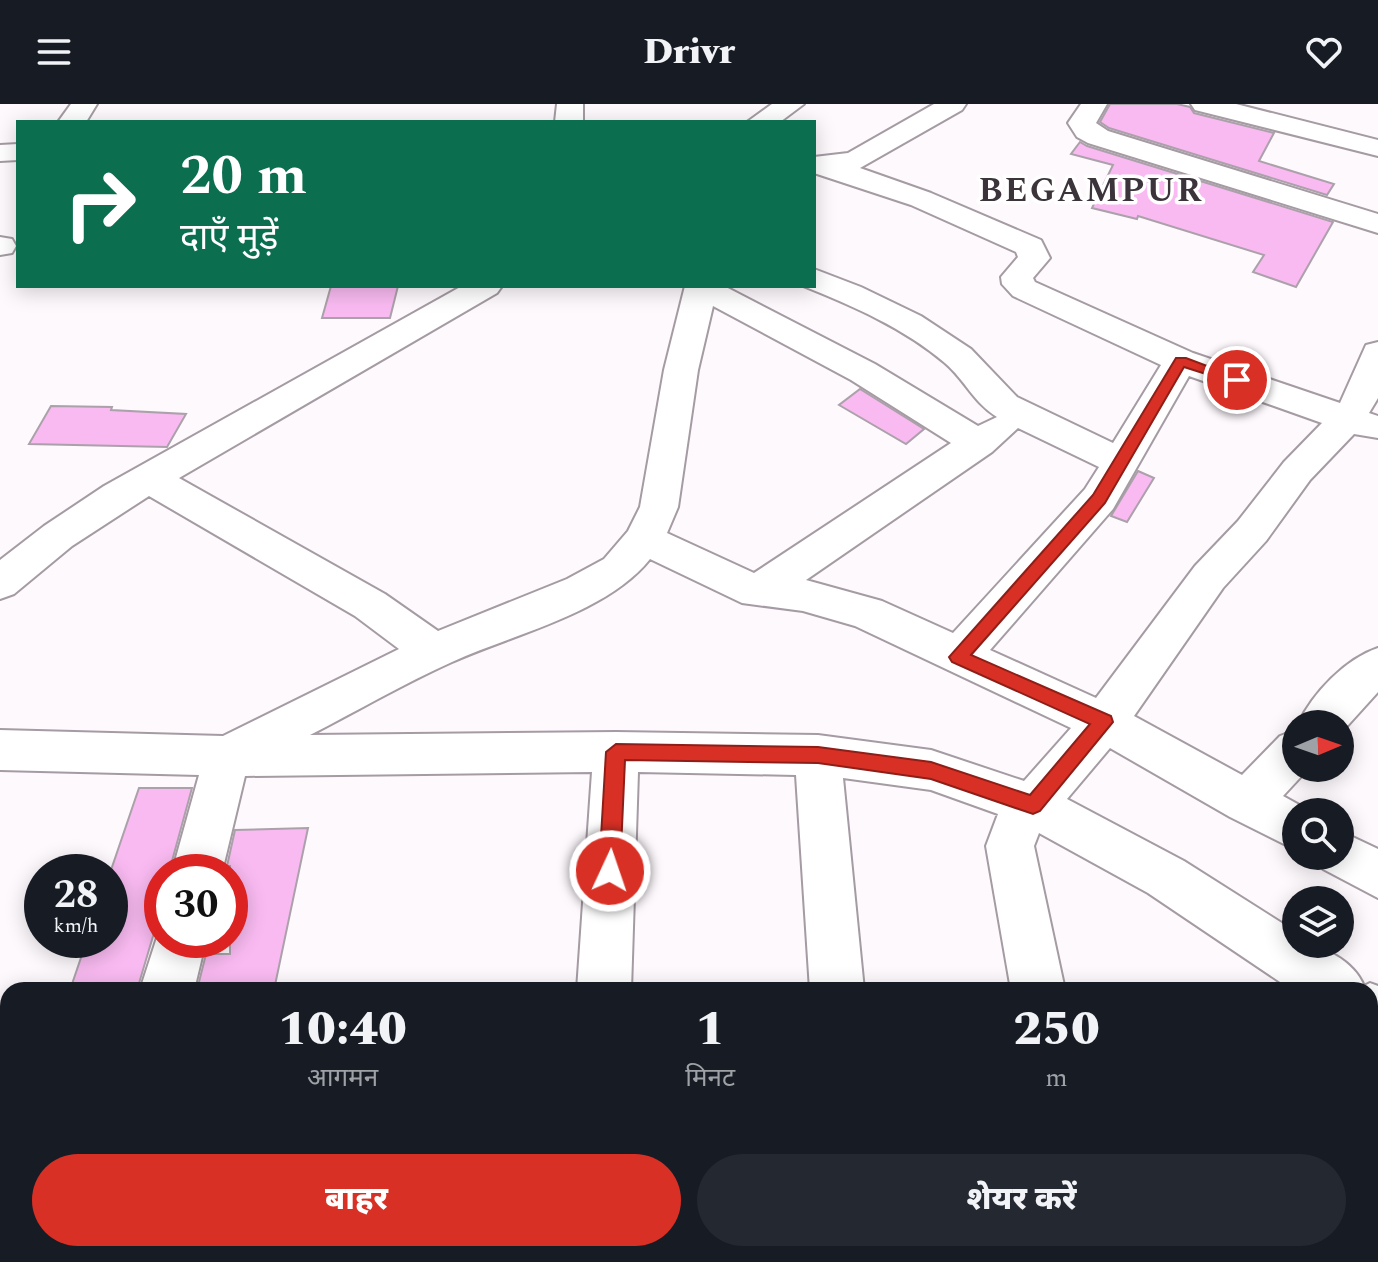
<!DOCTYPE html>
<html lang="hi">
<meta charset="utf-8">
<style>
:root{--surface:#171b24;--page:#242831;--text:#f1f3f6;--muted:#9ea1a6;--accent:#d93025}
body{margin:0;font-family:Spectral,"Noto Sans Devanagari",serif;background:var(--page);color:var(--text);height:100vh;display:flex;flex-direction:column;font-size:30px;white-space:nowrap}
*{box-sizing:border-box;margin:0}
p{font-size:26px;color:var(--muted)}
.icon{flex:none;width:44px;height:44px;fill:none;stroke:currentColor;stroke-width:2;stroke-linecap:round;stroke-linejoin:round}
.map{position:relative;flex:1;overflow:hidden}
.details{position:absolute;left:0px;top:878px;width:1378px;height:280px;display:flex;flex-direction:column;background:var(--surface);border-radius:24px 24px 0 0;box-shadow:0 4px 20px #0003}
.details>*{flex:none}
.hud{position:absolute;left:16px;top:16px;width:800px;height:168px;border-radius:0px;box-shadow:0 4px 20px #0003;background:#0b6e4f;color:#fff;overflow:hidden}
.needle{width:52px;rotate:88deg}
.buttons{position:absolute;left:1282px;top:606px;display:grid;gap:16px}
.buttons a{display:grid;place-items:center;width:72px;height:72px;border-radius:50%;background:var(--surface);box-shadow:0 4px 20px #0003;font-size:40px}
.speed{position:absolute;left:24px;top:750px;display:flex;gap:16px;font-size:40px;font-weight:700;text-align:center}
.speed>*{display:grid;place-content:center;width:104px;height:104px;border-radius:50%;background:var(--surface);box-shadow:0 4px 20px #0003;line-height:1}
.speed small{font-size:20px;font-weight:400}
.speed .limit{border:12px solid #d22;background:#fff;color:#111}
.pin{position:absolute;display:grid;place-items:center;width:68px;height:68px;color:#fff;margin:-34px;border:4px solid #fff;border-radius:50%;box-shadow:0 2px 8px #0007}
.me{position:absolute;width:88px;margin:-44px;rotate:3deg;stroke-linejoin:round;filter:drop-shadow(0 0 6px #0008)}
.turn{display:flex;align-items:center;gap:28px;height:168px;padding:0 32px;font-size:36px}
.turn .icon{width:104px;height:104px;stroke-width:2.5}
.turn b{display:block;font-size:56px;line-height:68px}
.eta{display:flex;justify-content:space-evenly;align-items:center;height:136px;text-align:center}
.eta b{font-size:48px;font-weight:800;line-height:56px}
.action{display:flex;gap:16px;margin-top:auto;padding:16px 32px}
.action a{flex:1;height:92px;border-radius:48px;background:var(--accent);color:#fff;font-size:32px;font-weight:800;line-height:92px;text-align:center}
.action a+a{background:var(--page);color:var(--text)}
header{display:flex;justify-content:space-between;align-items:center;height:104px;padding:0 32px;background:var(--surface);font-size:36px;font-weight:800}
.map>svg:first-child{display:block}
.building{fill:#f9baf1;stroke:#aba1aa;stroke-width:2}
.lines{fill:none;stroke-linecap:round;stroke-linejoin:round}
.minor-casing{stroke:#a59ba3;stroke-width:4}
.tertiary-casing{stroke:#a59ba3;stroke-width:4}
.minor{fill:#fff;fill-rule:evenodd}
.tertiary{fill:#fff;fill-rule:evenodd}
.route{fill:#d93025;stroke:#8d1f18;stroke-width:2}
.labels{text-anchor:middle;stroke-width:7;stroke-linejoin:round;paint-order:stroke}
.far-district-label{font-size:34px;font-weight:bold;letter-spacing:2px;fill:#3c343b;stroke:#fff}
</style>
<header><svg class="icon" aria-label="menu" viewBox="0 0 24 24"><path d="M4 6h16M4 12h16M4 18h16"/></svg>Drivr<svg class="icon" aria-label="heart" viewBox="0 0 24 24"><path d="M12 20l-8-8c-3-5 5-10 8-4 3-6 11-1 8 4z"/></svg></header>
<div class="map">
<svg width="1378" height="1158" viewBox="0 0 1378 1158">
<rect width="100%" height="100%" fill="#fef9fd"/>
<path class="building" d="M1110,0H1177L1190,3L1194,9L1274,29L1259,57L1334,80L1327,91L1109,24L1100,18Z
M1080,38L1087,42L1333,118L1296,183L1253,168L1264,151L1138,112L1137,115L1092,104L1113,61L1071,50Z
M331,182H398L390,214H322Z
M860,285L924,325L906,340L839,301Z
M51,302L112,303L111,306L186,310L167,343L29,340Z
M1138,367L1154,374L1127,418L1111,412Z
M139,684H192L169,768H162V802L137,886H70L87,836H110V769Z
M308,724L274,886H197L206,850H230V762H227L235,726Z"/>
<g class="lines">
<g class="minor-casing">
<path id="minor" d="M71,0H97L86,18H58Z
M557,0H583V18H555Z
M934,0H966L962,6L860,64L931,89L1041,136L1050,154L1033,174L1035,178L1193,249L1340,299L1366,241L1378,238V294L1369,309L1378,312V334L1354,330L1310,376L1266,437L1223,484L1134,612L1242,671L1280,632L1296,626V664H1309L1283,692L1312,708H1296V746L1230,713L1110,644L1067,695L1184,757L1296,828V840C1322,840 1354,857 1364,882L1370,879L1378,882V938L1370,935V886H1292L1148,789L1039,729L1034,742L1065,886H1011L986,742L998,710L931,686L843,674L864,886H810L796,671L638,668L631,886H577L592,668L245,672L222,768H172L199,671L0,666V626L223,632L399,545L355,512L149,392L72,442L14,490L0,495V456L44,422L104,382L462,182H502L497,189L179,374L385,490L438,527L567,475L604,455L628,427L640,403L664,266L685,182H724L875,260L978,322L997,313C974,299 965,276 945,259C904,224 853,202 803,182H814V165L861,183L921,212L971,245L1017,293L1113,339L1161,261L1013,192L1002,180L1001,173L1018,153L1016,148L911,101L814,69V53L848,49ZM713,202L851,276L951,339L754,469L667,429L678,403L698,266ZM1189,272L1322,319L1284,358L1238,417L1195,462L1096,594L990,546L1113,405ZM1018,324L1099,363L1085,385L953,529L882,497L806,476L992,348ZM650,455L742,499L803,507L855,522L1071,624L1024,677L931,646L818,631L616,628L310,631C357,607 403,580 452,558C514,530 607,509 650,455Z
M1081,0H1107L1096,19L1108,27L1378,110V129L1088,39L1077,33L1068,19Z
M0,133L12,135L16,142L12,149L0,151Z
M1378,544V588L1340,630V620H1298C1313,589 1345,555 1378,544Z
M1340,727L1378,745V794L1323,765L1317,752H1340Z
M162,818V836H206L194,886H140Z
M68,1150H130L128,1158H66Z
M560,1150H622L621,1158H559Z
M828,1150H890V1158H828Z
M1060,1150H1122L1124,1158H1062Z"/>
</g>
<g class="tertiary-casing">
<path id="tertiary" d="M772,0H804L780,18H747Z
M1191,0H1236L1378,36V52L1195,6Z
M18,40V56L0,57V41Z"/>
</g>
<use href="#minor" class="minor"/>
<use href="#tertiary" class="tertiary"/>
</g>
<path class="route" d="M1176,254H1186L1244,276L1237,280L1184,263L1105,399L971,551L1111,612L1113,618L1040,707L1033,710L931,675L818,659L625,656L620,767L617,774L610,776L602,774L599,767L606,648L616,640L818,643L931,658L1030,691L1090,620L952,558L949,553L1093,391Z"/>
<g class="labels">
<g class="far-district-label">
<text x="1091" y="97">BEGAMPUR</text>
</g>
</g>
</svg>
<div class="buttons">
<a><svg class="needle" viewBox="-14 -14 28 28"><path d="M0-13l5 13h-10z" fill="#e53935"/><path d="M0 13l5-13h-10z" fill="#9ea1a6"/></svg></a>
<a><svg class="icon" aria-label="search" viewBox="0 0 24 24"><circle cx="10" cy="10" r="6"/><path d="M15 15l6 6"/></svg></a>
<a><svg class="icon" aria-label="layers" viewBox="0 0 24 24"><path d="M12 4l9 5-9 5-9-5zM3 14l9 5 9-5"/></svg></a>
</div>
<div class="speed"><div>28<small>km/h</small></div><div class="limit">30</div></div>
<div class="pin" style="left:1237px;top:276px;background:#d93025"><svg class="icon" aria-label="arrive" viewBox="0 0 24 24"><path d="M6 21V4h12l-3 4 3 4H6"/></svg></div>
<svg class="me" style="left:610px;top:767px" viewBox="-20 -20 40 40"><circle r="17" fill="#d93025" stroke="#fff" stroke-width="3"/><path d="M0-11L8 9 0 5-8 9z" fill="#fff"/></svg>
<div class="hud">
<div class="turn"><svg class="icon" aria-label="right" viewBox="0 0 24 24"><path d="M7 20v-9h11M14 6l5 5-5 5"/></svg><div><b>20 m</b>दाएँ मुड़ें</div></div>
</div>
<section class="details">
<div class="eta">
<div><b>10:40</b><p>आगमन</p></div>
<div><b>1</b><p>मिनट</p></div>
<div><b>250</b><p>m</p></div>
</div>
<div class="action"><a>बाहर</a><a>शेयर करें</a></div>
</section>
</div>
